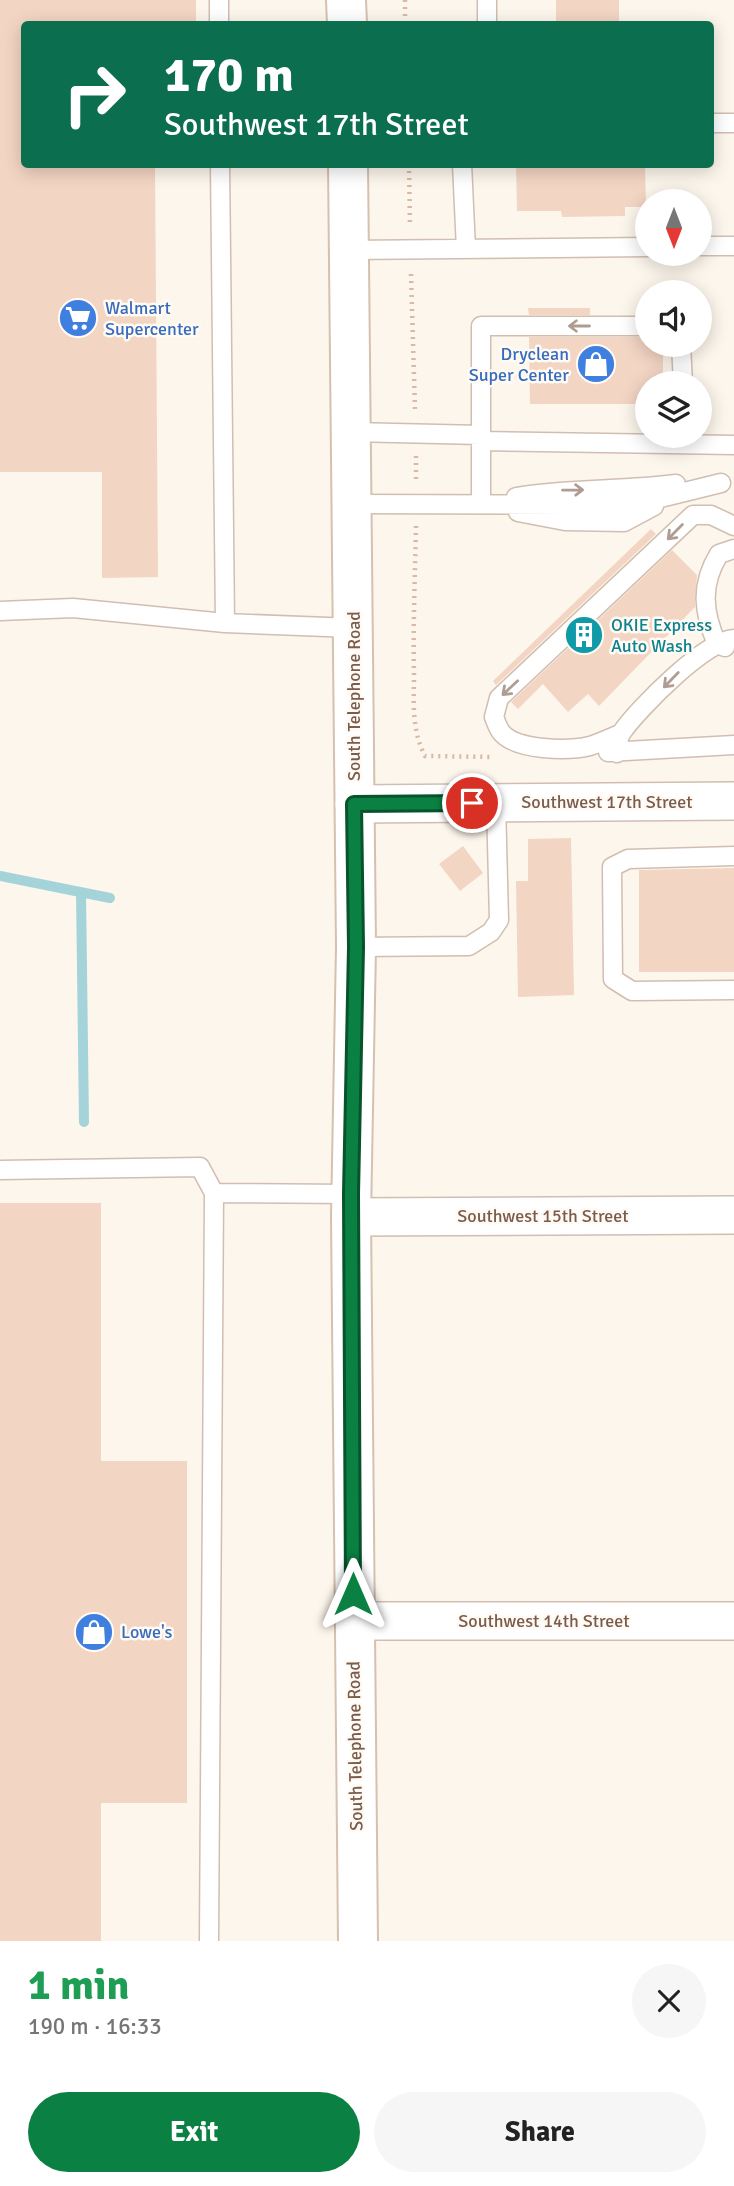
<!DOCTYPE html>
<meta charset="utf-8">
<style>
:root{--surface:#fff;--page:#f6f6f6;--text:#222;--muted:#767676;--accent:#0b8043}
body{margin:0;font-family:Signika,sans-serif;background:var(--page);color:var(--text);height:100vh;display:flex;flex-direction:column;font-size:26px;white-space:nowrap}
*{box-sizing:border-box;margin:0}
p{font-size:23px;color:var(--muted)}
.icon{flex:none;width:38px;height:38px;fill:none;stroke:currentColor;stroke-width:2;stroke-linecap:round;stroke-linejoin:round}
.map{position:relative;height:1941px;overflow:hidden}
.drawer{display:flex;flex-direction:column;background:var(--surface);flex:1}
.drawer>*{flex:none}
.top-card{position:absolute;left:21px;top:21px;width:693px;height:147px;border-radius:7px;box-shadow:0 4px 18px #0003;background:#0b6e4f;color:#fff;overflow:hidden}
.needle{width:46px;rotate:180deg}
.buttons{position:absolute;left:635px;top:189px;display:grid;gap:14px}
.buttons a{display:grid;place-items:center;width:77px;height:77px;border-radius:50%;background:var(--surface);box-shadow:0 4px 18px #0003;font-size:35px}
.pin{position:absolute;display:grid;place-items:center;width:60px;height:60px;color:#fff;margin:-30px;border:4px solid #fff;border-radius:50%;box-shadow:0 2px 7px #0007}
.me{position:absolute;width:77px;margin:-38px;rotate:0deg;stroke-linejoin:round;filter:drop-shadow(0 0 5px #0008)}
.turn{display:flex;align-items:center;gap:24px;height:147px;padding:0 28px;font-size:32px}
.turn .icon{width:91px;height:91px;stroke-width:2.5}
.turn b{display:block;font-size:49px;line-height:60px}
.round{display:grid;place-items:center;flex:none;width:74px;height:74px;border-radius:37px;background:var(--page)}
.head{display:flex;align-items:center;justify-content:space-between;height:119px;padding:0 28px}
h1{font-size:42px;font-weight:700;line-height:52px;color:#1e9e55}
.primary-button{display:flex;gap:14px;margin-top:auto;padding:14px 28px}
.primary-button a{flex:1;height:80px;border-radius:42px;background:var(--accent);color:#fff;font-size:28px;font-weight:700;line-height:80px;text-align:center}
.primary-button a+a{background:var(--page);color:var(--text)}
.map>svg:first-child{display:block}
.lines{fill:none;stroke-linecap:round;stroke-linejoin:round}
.stream{stroke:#a5d3da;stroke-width:10}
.building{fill:#f3d5c3}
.service-casing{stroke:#d1beb0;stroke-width:21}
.minor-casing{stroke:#d1beb0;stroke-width:40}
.secondary-casing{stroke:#d6c0b0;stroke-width:42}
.path{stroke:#d9b8a5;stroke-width:4.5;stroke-dasharray:2 5;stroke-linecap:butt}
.service{stroke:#fff;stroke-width:18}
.minor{stroke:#fff;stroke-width:37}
.secondary{stroke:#fff;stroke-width:38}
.oneway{stroke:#af9d94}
.route-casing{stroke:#07532c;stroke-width:18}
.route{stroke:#0b8043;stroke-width:12}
.labels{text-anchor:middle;stroke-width:5;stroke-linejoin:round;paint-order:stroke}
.shop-label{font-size:18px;fill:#366cbe;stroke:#fffaf3;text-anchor:start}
.culture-label{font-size:18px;fill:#0d838f;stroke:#fffaf3;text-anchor:start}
.street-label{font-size:18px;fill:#7a5c4d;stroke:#fffaf3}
</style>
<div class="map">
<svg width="734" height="1941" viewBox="0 0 734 1941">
<rect width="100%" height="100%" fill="#fdf6ec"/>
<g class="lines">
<path class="stream" d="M0,876L110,898
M81,892L84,1122"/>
</g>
<path class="building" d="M0,0H196V24H24V164H155L158,577L102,578V472H0Z
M556,0H619V24H556Z
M516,164L645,165L646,207H625V216L562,217L561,211H517Z
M528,308H590V315H529Z
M529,337H648V345H663V383H648V404H530Z
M651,529L656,534L496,685L493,681Z
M672,550L697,575L695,607L599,706L588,694L568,712L543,684L518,709L511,702Z
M571,838L574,995L518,997L516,881H528V839Z
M463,846L483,873L460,891L439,864Z
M734,868V972H639V870Z
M0,1203H101V1461H187V1803H101V1941H0Z"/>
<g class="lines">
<g class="service-casing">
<path id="service" d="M219,0V24
M487,0V24
M710,123H734
M220,164L225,623
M462,164L466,249
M700,246H734
M349,250L648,247
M681,345L683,383
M351,432L481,435
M482,441L734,445
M516,497C569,488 622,491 676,484
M481,502V326H648
M352,504L632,505L721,483
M518,512L565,521L624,522L654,506
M0,611L73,608L225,623L353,628
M725,647L717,644C703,612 700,585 719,554L734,549
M620,734C610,738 600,743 590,746C569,751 516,751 501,732C498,728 496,722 494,717L499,698L693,515H711L734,526
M608,752L734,745
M617,753C618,746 618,737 622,732C639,708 706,640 734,639
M734,856L628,859L612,867L613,979L632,991L734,990
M356,947L469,946L491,932L499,920L496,803
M0,1170L200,1167L214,1193L351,1194
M209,1941L214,1193"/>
</g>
<g class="minor-casing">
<path id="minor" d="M354,804L734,801
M351,1217L734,1215
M354,1621H734"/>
</g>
<g class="secondary-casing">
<path id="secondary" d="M346,0L347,24
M348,164L356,947L351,1217L358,1941"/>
</g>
<path class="path" d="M405,0V24
M409,164L410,227
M411,274L415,409
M416,456V482
M416,526C415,575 413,623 414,672C414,701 411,729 425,756L492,757"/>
<use href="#service" class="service"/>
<use href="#minor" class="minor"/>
<use href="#secondary" class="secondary"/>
</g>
<defs><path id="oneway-shaft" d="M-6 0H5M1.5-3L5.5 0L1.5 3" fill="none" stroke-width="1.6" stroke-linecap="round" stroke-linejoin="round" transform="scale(1.75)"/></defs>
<g class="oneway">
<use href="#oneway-shaft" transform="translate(579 326) rotate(180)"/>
<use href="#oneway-shaft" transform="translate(573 490) rotate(-1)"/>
<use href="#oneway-shaft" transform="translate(675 532) rotate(135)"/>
<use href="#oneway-shaft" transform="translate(671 680) rotate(134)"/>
<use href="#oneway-shaft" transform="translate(510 688) rotate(137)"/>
</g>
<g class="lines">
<g class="route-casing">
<path id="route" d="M353,1594L351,1194L356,947L354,804L472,803"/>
</g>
<use href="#route" class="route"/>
</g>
<defs>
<g id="supermarket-disc" transform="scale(2.0125)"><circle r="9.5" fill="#3f7fe0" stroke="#fffaf3"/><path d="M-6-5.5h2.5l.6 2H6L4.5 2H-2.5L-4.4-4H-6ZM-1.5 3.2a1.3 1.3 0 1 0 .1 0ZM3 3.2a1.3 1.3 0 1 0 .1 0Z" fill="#fff"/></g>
<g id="shop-disc" transform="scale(2.0125)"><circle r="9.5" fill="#3f7fe0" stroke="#fffaf3"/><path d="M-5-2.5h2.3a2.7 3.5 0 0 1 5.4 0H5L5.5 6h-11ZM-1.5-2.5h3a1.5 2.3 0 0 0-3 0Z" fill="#fff"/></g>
<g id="building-disc" transform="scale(2.0125)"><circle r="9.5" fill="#0f9aa8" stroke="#fffaf3"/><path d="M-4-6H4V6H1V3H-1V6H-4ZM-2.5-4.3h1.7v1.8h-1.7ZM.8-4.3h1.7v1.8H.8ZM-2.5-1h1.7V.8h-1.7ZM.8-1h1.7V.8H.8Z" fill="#fff"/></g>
</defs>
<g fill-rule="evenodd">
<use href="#supermarket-disc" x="78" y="318"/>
<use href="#shop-disc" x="596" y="364"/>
<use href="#building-disc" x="584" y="635"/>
<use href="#shop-disc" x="94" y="1632"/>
</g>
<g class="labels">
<g class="shop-label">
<text x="105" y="314">Walmart<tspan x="105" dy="21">Supercenter</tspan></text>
<text x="569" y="360" text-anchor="end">Dryclean<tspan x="569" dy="21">Super Center</tspan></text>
<text x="121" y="1638">Lowe's</text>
</g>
<g class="culture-label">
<text x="611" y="631">OKIE Express<tspan x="611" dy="21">Auto Wash</tspan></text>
</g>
<g class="street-label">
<text transform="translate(354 696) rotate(-90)" y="6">South Telephone Road</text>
<text x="607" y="808">Southwest 17th Street</text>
<text x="543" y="1222">Southwest 15th Street</text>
<text x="544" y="1627">Southwest 14th Street</text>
<text transform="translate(355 1746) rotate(-91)" y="6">South Telephone Road</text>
</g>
</g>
</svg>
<div class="buttons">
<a><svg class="needle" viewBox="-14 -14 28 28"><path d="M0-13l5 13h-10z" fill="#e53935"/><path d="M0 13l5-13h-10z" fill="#767676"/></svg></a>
<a><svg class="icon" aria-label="sound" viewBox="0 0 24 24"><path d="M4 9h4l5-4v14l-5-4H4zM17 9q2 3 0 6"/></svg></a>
<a><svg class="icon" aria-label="layers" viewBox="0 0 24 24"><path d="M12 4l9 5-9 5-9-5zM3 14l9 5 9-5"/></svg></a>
</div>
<div class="pin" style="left:472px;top:803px;background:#d93025"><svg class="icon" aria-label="arrive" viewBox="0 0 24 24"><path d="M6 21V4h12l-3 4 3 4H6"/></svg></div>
<svg class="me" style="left:353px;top:1594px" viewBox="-20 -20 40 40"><path d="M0-17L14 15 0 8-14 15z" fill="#0b8043" stroke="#fff" stroke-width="4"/></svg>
<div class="top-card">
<div class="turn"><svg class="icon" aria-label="right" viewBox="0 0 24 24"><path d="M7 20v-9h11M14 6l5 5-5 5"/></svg><div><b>170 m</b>Southwest 17th Street</div></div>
</div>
</div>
<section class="drawer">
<div class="head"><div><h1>1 min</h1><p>190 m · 16:33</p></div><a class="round"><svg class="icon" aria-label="close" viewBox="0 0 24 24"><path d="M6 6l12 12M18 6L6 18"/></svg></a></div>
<div class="primary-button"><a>Exit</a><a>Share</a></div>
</section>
